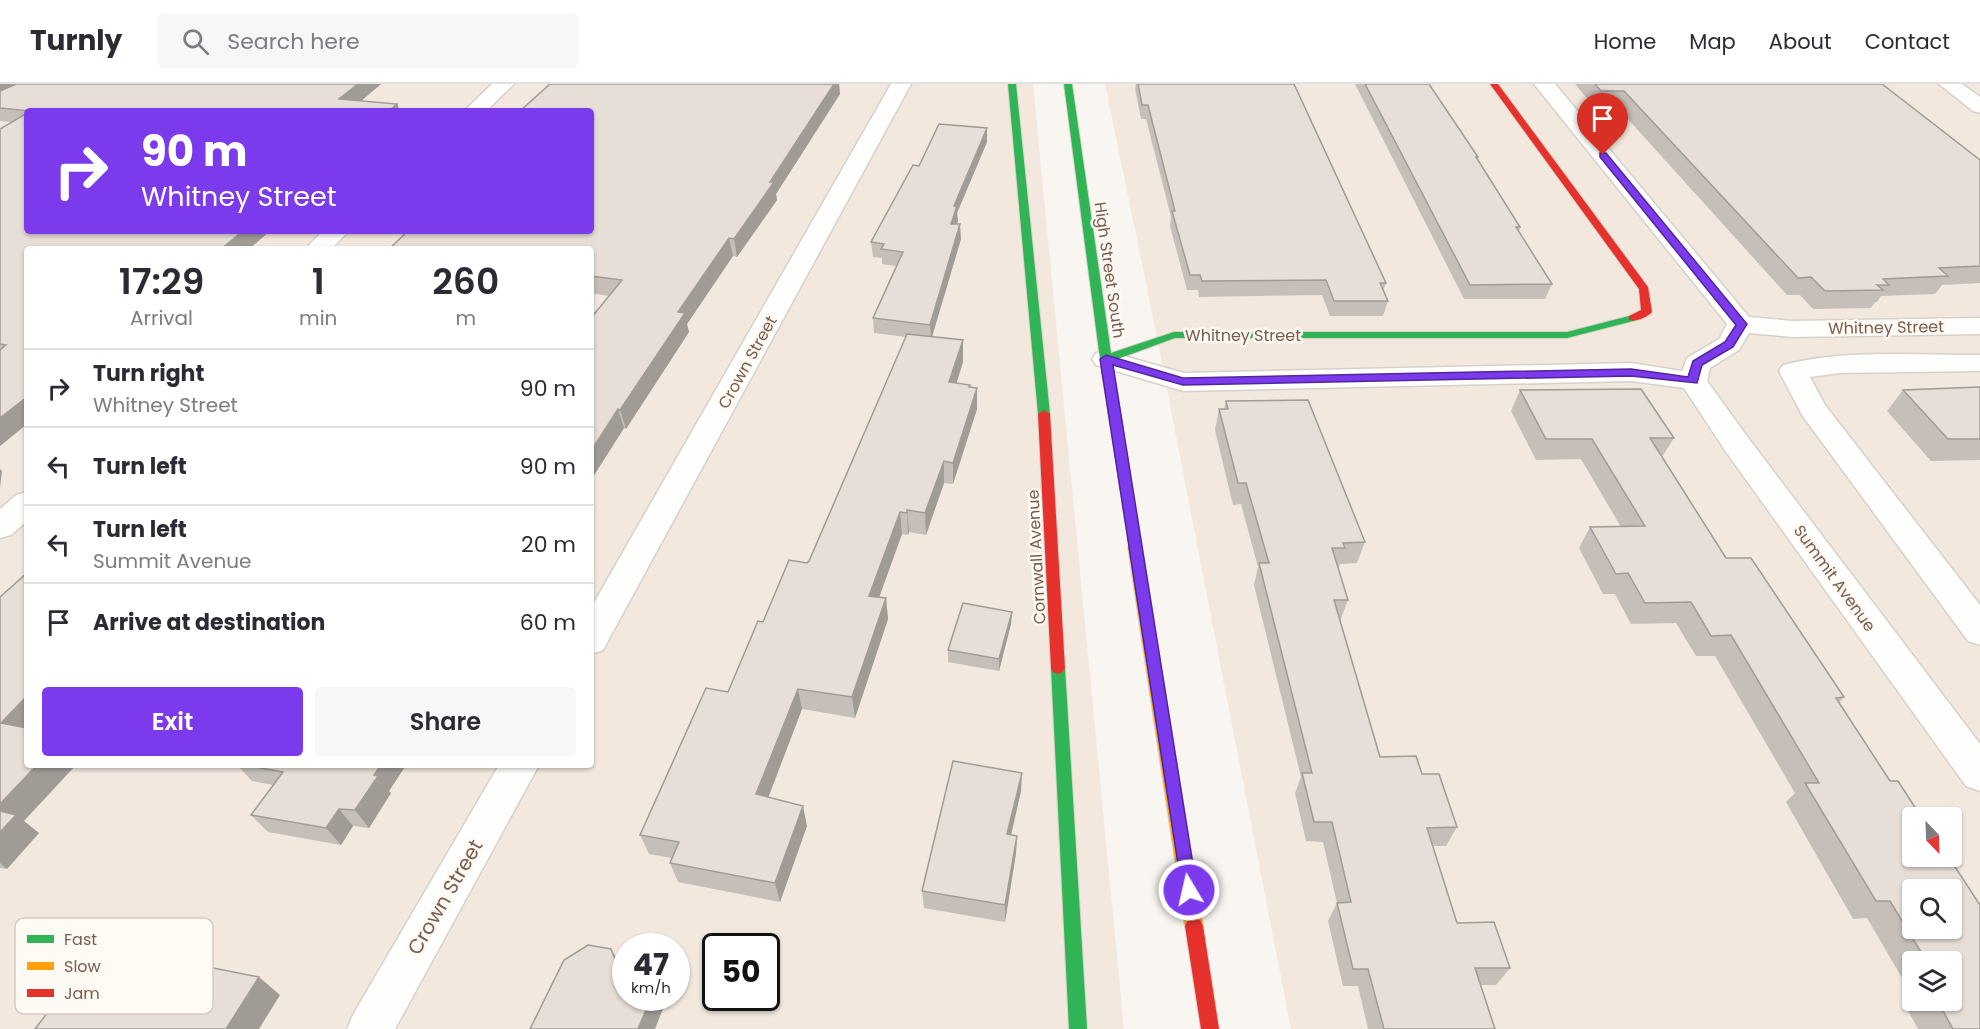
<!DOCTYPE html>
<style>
:root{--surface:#fff;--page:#f7f7f7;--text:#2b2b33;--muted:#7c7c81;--line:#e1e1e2;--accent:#7c3aed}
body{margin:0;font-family:Poppins,sans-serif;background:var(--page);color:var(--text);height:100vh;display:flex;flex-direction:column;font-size:22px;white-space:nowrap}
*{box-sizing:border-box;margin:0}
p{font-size:20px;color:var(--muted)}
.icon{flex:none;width:33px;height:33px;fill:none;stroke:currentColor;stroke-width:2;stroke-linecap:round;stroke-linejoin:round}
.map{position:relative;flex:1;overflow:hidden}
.drawer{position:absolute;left:24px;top:162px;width:570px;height:522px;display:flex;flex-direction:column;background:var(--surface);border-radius:6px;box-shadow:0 2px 4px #0004}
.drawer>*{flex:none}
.top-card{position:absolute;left:24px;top:24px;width:570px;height:126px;border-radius:6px;box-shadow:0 2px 4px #0004;background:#7c3aed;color:#fff;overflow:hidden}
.needle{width:39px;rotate:157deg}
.controls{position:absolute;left:1902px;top:723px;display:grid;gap:12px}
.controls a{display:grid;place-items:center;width:60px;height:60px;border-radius:6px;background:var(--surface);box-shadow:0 2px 4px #0004;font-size:30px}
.speed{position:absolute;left:612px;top:849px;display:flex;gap:12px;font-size:30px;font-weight:700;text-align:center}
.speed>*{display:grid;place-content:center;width:78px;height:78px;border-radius:50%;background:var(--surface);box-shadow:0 2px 4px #0004;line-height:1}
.speed small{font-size:15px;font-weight:400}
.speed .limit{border:3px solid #111;border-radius:9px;background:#fff;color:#111}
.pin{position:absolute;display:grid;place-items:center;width:51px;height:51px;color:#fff;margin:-62px -26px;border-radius:50% 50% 50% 0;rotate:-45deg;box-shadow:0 0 6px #0007}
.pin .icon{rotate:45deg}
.me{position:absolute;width:66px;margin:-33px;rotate:351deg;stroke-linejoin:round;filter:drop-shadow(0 0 4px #0008)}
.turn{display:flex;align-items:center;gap:21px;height:126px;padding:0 18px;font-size:27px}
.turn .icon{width:78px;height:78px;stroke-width:2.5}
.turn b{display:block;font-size:42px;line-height:51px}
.eta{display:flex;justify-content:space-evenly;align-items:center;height:102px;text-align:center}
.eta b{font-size:36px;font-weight:600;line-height:42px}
.button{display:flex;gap:12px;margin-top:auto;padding:12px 18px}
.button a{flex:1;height:69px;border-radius:6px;background:var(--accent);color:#fff;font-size:24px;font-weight:600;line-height:69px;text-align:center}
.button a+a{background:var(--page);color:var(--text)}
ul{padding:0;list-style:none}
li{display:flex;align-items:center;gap:18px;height:78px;padding:0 18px;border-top:2px solid var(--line)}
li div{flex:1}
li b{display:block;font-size:22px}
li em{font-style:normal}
header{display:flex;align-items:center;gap:36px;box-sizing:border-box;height:84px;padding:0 30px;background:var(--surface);border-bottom:2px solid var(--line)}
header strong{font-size:28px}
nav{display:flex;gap:33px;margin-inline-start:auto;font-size:21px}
.search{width:420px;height:54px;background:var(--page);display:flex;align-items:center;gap:15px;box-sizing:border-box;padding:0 21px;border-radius:6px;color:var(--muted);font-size:22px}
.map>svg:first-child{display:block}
.residential{fill:#f2e8de;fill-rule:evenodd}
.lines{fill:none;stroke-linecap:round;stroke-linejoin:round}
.street-casing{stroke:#d7d1cb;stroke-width:3}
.fast-casing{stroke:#d9d2cb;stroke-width:2}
.slow-casing{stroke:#d9d2cb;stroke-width:2}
.jam-casing{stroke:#d9d2cb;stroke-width:2}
.street{fill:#fefefd;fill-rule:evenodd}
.fast{fill:#30b455;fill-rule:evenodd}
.slow{fill:#ff9f0a;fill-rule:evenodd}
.jam{fill:#e5322d;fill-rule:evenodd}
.wall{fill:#c6bfb9;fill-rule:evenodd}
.shaded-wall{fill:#a19b96}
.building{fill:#e6ded7;stroke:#a19b96;stroke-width:1.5;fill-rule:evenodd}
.route{fill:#7c3aed;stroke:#51269a;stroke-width:1.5}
.labels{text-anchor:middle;stroke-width:5;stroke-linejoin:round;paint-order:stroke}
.street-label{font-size:16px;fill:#7a5c4d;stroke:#fffaf3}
.near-street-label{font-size:20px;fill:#7a5c4d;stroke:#fffaf3}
.key{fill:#fffaf3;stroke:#d7cbc1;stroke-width:1.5}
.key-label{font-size:16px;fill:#7a5c4d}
</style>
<header>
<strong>Turnly</strong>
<div class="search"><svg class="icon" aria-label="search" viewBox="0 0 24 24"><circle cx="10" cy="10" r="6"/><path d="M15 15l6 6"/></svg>Search here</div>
<nav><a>Home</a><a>Map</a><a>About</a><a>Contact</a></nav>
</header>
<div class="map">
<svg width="1980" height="945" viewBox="0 0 1980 945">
<rect width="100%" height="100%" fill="#f9f5f0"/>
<path class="residential" d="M0,0H1033L1124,945H0ZM27,27H591V147H27ZM27,165H591V681H27ZM626,862H676V914H626ZM716,862H766V914H716Z
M1105,0H1980V945H1291L1153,233ZM1912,734H1952V772H1912ZM1912,806H1952V844H1912ZM1912,878H1952V916H1912Z"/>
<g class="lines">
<g class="street-casing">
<path id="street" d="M492,0H514L486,27H464Z
M891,0H911L603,566L591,570V524Z
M1534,0H1555L1749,233L1793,237L1980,234V250L1793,253L1749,249L1739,266L1710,284L1707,297L1746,351L1980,660V707L1966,702L1724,365L1684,304L1631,297L1183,307L1096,281L1092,275L1096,269L1106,267L1184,289L1631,279L1682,287L1687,274L1719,255L1727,240Z
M1939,0H1962L1980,13V29L1973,27Z
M323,147H349L331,165H305Z
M1980,271V287L1839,289L1810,293L1825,321L1980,521V561L1968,557L1802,331L1779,287L1783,281C1844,265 1917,271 1980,271Z
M27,408V437L11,451L0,454V425L16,411Z
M499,681H539L395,945H347L354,929Z"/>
</g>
<g class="fast-casing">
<path id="fast" d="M1008,0H1016L1050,330L1044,334L1038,330Z
M1064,0H1072L1111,269L1174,248H1567L1633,231L1638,234L1637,236L1567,254H1175L1112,277L1142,463L1140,466H1130L1100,275Z
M1058,578L1063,580L1065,584L1087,945H1069L1051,584L1053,580Z"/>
</g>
<g class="slow-casing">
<path id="slow" d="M1135,458L1142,463L1203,842L1200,848L1194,850L1188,848L1185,842L1128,463Z"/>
</g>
<g class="jam-casing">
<path id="jam" d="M1490,0H1498L1648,203L1652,228C1648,233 1636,238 1629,236V232L1641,226L1639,205Z
M1044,326L1050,330L1065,584L1063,588L1058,590L1053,588L1051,584L1038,330Z
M1194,834L1200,836L1203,842L1219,945H1201L1185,842L1188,836Z"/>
</g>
<use href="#street" class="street"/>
<use href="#fast" class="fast"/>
<use href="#slow" class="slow"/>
<use href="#jam" class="jam"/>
</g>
<path class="wall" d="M0,0H381L361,17L397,20L400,27H27V147H270L249,165H27V340L0,362V45L11,38L0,37Z
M550,0H839L840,10L776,110L777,116L737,173L733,172L687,240L689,248L626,345L624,344L591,396V234L609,212L591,209V165L406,150L404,147H591Z
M1136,0H1294L1386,199L1383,207L1388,217L1383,232H1330L1322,211L1199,213L1198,206H1187L1170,142L1171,133L1146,35H1141L1135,5Z
M1355,0H1429L1478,73L1477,75L1520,143L1519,148L1552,200L1545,215H1464Z
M1575,0H1882L1980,76V199L1942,201L1935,210L1881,212L1877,218H1875L1871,224L1813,225L1800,211H1787L1617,23H1594Z
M987,44V58L957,129L958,137L956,140L961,155L932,253L963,256V278L956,299L970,301L971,303L977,304V325L953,400L944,399L926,451L909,448L908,451L902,450L879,513L886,514L888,535L855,634L802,625L768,713L807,742L780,818L678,798L670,779L672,774L649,770L640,751L728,608L763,538L807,479L809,477L906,253L874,249L873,234L896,182L882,180V174L873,173L871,158L919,82Z
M1980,303V376L1931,377L1887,327L1903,306Z
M1641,305L1674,354L1662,373L1726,474H1751L1844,613L1839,619L1890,697H1898L1922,734H1912V772H1948L1980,821V945H1918L1905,921L1912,916H1952V878H1912V911L1867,834L1853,835L1786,718L1795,709L1715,572H1696L1676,539L1631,540L1615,510H1603L1579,464L1590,443H1621L1581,375L1536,376L1511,327L1520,306ZM1912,806H1952V844H1912Z
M1226,317L1365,458L1357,479L1340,480L1338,484L1348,516L1340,537L1380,673L1422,690L1457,743L1446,762H1433L1457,839L1510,884L1496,901H1480L1495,945H1368L1358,902H1343L1328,837L1337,819L1323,758L1306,757L1295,709L1301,693L1254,501L1258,483L1241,420L1233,421L1215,346L1219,325H1224Z
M0,513L24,737L39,749L7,785L0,784Z
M1012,528L1011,540L999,587L948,578V566Z
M237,681H406L389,707L391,709L369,744L353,742L341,761L268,748L251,731L273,701L252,697Z
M1021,707L1011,751L1017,752L1016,769L1005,838L924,824L922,807Z"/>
<path class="shaded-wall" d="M0,0H17L0,9Z
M358,0H381L349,27L339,15Z
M834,0H839L840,10L776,110L777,116L737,173L734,155Z
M397,20L400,27H389Z
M987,44V58L957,129L958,137L951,154V140L954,122Z
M960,140L961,155L931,256L930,241Z
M243,147H270L249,165H221Z
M729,154L733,172L687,240L689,248L626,345L620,326L678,228Z
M963,256V278L950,320L949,298Z
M977,304V325L953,400V379Z
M27,313V340L0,362V334Z
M618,325L624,344L591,396V367Z
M944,377V399L926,451L925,429Z
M0,385L2,387L0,404Z
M907,426L909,448L908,451L907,429Z
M900,428L902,450L872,533L869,512Z
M886,514L888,535L855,634L852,613Z
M1012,528L1011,540L999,587V575Z
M798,605L802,625L762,730L756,710Z
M27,612V653L1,639Z
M37,681H76L24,737L39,749L7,785L0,779V720Z
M381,681H406L389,707L391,709L369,744L355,726L374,691Z
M1022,689L1021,707L1007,768V750Z
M803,722L807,742L780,818L775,799Z
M339,725L353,742L341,761L326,744Z
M1017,752L1016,769L1005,838V821Z
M611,865L622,883L626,893L621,891Z
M259,893L280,911L259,945H226Z
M651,914H664L666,917L655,945H638Z"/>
<path class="building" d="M16,0H358L339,15L397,20L389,27H30L0,24V7Z
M550,0H834L770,98H774L734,155L729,154L678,228L685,229L620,326L618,325L591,367V234L622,196L591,192V165H389L408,147H591V27H520Z
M1138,0H1294L1386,199H1380L1388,217H1334L1326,196L1202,197L1200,191H1190L1172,127H1175L1148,21H1142Z
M1365,0H1429L1478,73H1476L1520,143H1516L1552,200L1470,201Z
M1595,0H1882L1980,76V182L1939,184L1948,192L1883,195L1889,201H1877L1883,206L1825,207L1811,193L1798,194L1624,7H1601Z
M27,29V147H243L221,165H27V313L0,334V266L6,261L0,260V45Z
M939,40L987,44L954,122H957L951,140H960L930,241L873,234L903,168L881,165L884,160L871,158L913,81L919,82Z
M907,250L963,256L949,298L970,301L969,303L977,304L953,379L944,377L925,429L907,426V429L900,428L869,512L886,514L852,613L798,605L756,710L803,722L775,799L670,779L679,758L640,751L706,604L728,608L758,537L763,538L789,476L807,479L809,477Z
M1980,303V355H1948L1903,306Z
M1641,305L1674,354H1650L1726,474H1751L1844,613L1836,614L1890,697H1898L1922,734H1912V772H1948L1980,821V945H1953L1937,916H1952V878H1927L1890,817H1876L1805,699H1819L1731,551L1711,552L1691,518L1645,519L1628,489L1616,490L1590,443L1645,442L1592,355H1546L1520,306ZM1912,806H1952V844H1912Z
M1308,316L1365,458L1343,459L1345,464H1332L1348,516H1334L1380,673L1416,672L1422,690H1439L1457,743L1427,744L1457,839L1494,838L1510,884H1475L1495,945H1384L1368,885H1353L1337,819L1351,818L1332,738H1314L1302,689H1312L1259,479H1269L1246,399H1238L1219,325H1228L1226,317Z
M27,489V612L1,639L27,644V681H37L0,720V513Z
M963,519L1012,528L999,575L948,566Z
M953,677L1022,689L1007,750L1017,752L1005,821L922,807Z
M245,681H381L374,691L378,692L355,726L339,725L326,744L251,731L283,688Z
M0,727L16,731L0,748Z
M101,858L170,872L168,875L259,893L226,945H35Z
M588,861L611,865L621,891L626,892V914H651L638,945H530L564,876Z"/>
<path class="route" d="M1600,69H1606L1747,240L1733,263L1702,281L1697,299L1631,292L1183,301L1113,281L1197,806L1195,812L1189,815L1183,812L1100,275L1106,271L1183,294L1631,285L1688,293L1693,277L1725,258L1736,241L1600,73Z"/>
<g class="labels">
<g class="street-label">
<text transform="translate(1110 186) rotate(82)" y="6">High Street South</text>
<text transform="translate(1886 243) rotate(-1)" y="6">Whitney Street</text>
<text x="1243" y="257">Whitney Street</text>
<text transform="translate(747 278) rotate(-61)" y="6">Crown Street</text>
<text transform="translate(1036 473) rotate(-93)" y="6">Cornwall Avenue</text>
<text transform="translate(1835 494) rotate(54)" y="6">Summit Avenue</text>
</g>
<g class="near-street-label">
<text transform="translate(445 813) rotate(-60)" y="7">Crown Street</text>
</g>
</g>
<rect x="15" y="834" width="198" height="96" rx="9" class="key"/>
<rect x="27" y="851" width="27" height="8" fill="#30b455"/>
<rect x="27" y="878" width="27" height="8" fill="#ff9f0a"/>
<rect x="27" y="905" width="27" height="8" fill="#e5322d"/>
<g class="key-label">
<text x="64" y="861">Fast</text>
<text x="64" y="888">Slow</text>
<text x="64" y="915">Jam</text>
</g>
</svg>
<div class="controls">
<a><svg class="needle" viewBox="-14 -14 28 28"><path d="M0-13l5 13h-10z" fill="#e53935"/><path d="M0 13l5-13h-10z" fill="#7c7c81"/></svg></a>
<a><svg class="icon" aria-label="search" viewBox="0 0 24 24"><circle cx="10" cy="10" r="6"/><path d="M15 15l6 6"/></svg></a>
<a><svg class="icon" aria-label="layers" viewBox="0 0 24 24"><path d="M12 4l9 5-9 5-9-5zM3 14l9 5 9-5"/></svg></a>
</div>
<div class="speed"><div>47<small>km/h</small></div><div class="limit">50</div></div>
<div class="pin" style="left:1603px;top:71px;background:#d93025"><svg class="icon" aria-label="arrive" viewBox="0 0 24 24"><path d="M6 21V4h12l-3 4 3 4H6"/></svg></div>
<svg class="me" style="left:1189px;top:806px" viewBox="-20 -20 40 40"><circle r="17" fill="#7c3aed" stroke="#fff" stroke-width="3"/><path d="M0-11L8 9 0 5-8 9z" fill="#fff"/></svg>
<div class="top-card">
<div class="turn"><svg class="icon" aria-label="right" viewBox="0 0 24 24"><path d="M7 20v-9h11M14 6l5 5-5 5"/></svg><div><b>90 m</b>Whitney Street</div></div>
</div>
<section class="drawer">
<div class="eta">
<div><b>17:29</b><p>Arrival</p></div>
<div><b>1</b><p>min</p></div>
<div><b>260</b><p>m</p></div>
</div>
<ul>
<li><svg class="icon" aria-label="right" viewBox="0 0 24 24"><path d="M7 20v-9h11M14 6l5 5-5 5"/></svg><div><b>Turn right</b><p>Whitney Street</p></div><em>90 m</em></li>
<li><svg class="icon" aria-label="left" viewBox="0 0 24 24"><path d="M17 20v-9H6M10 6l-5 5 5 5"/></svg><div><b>Turn left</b></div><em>90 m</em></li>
<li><svg class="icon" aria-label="left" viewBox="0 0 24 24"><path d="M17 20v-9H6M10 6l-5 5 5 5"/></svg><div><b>Turn left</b><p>Summit Avenue</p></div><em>20 m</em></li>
<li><svg class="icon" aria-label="arrive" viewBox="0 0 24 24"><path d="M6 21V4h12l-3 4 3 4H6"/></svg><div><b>Arrive at destination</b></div><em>60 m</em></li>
</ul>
<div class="button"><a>Exit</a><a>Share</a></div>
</section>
</div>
